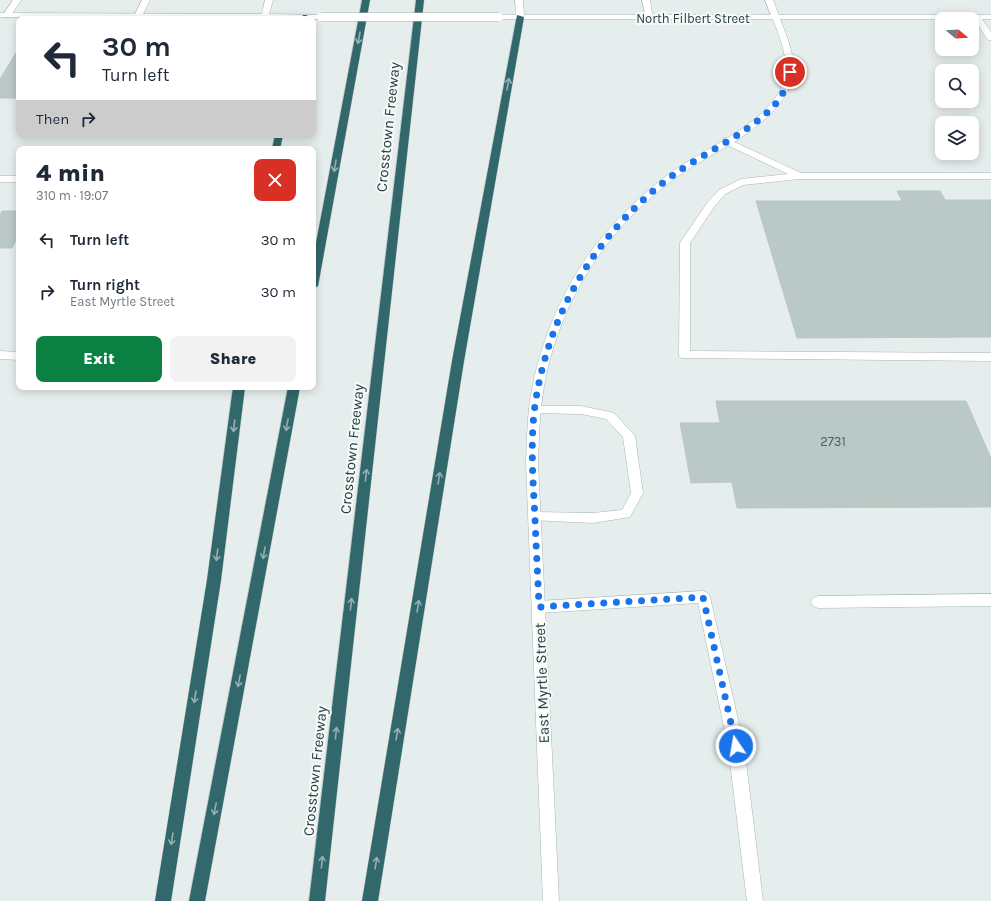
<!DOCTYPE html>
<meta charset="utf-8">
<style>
:root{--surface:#fff;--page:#f2f2f3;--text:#1f2937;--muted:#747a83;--accent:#0b8043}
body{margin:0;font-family:Karla,sans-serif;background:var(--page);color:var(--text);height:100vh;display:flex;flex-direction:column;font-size:15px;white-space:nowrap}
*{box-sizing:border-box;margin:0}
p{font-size:13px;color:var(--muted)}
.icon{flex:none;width:22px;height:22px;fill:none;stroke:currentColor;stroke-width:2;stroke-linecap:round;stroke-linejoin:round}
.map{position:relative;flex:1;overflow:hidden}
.side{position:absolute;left:16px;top:146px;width:300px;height:244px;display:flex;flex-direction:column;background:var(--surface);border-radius:8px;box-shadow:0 2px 10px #0003}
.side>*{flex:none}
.top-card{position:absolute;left:16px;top:16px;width:300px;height:122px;border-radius:8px;box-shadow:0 2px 10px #0003;background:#fff;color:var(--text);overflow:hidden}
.needle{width:26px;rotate:108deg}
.controls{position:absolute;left:935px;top:12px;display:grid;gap:8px}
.controls a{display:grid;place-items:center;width:44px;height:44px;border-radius:8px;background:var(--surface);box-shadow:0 2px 10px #0003;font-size:20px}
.pin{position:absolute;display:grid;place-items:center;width:34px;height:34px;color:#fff;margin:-17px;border:2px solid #fff;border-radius:50%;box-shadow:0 1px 4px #0007}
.me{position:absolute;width:44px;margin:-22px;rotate:348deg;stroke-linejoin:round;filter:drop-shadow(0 0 3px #0008)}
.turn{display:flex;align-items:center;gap:14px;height:84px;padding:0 20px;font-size:18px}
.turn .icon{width:52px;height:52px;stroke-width:2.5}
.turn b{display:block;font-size:28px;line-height:34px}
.then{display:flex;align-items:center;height:38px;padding:0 20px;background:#0003;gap:8px;font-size:15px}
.round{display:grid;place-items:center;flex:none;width:42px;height:42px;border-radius:8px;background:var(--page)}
.summary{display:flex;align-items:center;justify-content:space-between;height:68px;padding:0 20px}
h1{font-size:24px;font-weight:800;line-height:30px}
.cta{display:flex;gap:8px;margin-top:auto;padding:8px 20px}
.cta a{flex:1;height:46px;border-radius:8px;background:var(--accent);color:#fff;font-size:16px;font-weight:800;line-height:46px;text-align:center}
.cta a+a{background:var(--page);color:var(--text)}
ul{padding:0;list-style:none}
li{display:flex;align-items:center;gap:12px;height:52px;padding:0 20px}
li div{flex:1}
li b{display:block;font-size:15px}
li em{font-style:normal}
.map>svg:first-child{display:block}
.building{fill:#bbc9c6;stroke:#b8c8c5}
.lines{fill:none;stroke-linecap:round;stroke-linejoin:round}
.service-casing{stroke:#a8b6b6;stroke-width:1}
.minor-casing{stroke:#a8b6b6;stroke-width:1}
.tertiary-casing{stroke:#a8b6b6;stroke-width:1}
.motorway-casing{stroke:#c2caca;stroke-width:1}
.service{fill:#fff;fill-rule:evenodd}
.minor{fill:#fff;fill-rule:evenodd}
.tertiary{fill:#fff;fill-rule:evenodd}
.motorway{fill:#32686b;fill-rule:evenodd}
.tertiary-bridge-casing{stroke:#a8b6b6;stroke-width:9;stroke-linecap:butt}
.tertiary-bridge{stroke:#fff;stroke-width:8}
.oneway{stroke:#94b1b2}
.route{stroke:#1a73e8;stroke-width:7;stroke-dasharray:0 12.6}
.labels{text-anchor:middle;stroke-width:4;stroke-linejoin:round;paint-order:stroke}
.far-street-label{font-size:13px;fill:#254040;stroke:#f7faf9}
.number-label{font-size:13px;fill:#4a6262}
.street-label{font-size:15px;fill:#254040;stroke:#f7faf9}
</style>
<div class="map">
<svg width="991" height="901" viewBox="0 0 991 901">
<rect width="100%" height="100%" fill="#e6eeed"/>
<path class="building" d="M19,48V94L16,98H0V79Z
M897,191H940L945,200H991V337L797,338L756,201H902Z
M2,211H19V234L12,248H0V215Z
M716,401H966L991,458V507L737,508L732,482L691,483L680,423H720Z"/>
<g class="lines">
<g class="service-casing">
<path id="service" d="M142,0H150L141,18H135L134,16Z
M642,0H650L653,20L646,18Z
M974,16H980L991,32V40H988L973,18Z
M726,138L801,173H991V179H799L743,185L725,194L714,207L690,243V351L991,353V361L681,358L679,355L680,243L707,203L719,190L741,179L788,174L723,143V139Z
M535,406H581L610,412L614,413L635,436L643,493L630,517L593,523L531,520L529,517L531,514L535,512L593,513L622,510L631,493L623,437L606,419L581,414L531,413L529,410Z
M703,591L708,593L710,597L744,746L763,901H747L728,746L698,603L539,613L534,611L532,607L534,603L539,601Z
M991,594V606L818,608L813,606L811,602L813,598L818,596Z"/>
</g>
<g class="minor-casing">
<path id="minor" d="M13,0H21L10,17H4L3,15Z
M765,0H773L780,18L779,20L772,18Z
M0,176H19V182H0Z
M0,351L19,352V360L0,359Z"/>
</g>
<g class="tertiary-casing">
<path id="tertiary" d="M265,0H273L269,14L321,15L325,17L321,19L0,17V13L262,14Z
M515,0H523L524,15H991V19H780C788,39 798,62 791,83C776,126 716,150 681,174C653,194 626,219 605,247C570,293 547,350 541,408C539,426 539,444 538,462L559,901H543L526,462C527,444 527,426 529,408C537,348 561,289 598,242C620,215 645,191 673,171C707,147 767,124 783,84C791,62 780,39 773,19H496L495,17L499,15H516Z"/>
</g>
<g class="motorway-casing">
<path id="motorway" d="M362,0H370L318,286L313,289V259Z
M416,0H424L325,901H309Z
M303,15H306L310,17L309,19H301Z
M517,15L524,17L464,361L378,901H362L452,361Z
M275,135H283L280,149H272Z
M233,387H245L221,580L171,901H155L207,580Z
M288,387H300L205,901H189Z"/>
</g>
<use href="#service" class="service"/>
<use href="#minor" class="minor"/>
<use href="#tertiary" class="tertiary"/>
<use href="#motorway" class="motorway"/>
<g class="tertiary-bridge-casing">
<path id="tertiary-bridge" d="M321,17H499"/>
</g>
<use href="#tertiary-bridge" class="tertiary-bridge"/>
</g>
<defs><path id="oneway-shaft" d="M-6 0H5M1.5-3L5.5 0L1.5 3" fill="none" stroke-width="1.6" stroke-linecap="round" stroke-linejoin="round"/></defs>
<g class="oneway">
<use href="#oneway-shaft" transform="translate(359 38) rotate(100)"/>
<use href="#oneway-shaft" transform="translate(508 84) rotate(-80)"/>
<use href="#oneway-shaft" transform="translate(335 166) rotate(100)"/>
<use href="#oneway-shaft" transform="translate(287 425) rotate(100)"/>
<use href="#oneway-shaft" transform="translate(234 426) rotate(97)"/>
<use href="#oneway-shaft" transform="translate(366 475) rotate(-84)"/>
<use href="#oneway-shaft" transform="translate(439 478) rotate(-81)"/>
<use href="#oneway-shaft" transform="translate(264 553) rotate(100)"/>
<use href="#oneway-shaft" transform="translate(217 555) rotate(97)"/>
<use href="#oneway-shaft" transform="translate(351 604) rotate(-84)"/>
<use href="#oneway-shaft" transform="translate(418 606) rotate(-81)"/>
<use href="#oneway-shaft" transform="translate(239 681) rotate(101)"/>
<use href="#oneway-shaft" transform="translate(195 697) rotate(99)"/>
<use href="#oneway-shaft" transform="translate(336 733) rotate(-84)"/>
<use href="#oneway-shaft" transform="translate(397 734) rotate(-81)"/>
<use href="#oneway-shaft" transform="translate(215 809) rotate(101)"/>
<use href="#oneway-shaft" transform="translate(172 839) rotate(99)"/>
<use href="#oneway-shaft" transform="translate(322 862) rotate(-84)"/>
<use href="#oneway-shaft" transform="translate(376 863) rotate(-81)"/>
</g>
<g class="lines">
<path class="route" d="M736,746L703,597L539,607C538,577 536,548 535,518C533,480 530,443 535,405C549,310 598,230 676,173C707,151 758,129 780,98C785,90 788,81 790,72"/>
</g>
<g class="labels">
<g class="far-street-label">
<text x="693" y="23">North Filbert Street</text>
</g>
<g class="number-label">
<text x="833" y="446">2731</text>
</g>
<g class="street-label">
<text transform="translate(388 127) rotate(-84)" y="5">Crosstown Freeway</text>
<text transform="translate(352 449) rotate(-84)" y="5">Crosstown Freeway</text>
<text transform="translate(542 683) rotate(-92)" y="5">East Myrtle Street</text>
<text transform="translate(315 771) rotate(-84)" y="5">Crosstown Freeway</text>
</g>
</g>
</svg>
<div class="controls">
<a><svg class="needle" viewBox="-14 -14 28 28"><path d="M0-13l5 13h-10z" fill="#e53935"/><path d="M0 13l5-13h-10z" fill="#747a83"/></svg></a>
<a><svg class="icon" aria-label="search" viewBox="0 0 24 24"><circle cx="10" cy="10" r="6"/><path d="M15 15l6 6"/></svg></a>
<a><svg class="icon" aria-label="layers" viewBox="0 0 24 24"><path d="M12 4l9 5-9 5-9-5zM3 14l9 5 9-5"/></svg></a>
</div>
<div class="pin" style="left:790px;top:72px;background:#d93025"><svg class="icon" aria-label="arrive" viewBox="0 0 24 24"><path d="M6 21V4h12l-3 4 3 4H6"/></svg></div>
<svg class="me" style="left:736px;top:746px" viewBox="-20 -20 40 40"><circle r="17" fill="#1a73e8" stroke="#fff" stroke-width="3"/><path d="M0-11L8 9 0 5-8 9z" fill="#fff"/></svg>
<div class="top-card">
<div class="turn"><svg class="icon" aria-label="left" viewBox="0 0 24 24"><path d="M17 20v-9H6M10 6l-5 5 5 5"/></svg><div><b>30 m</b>Turn left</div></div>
<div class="then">Then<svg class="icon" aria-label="right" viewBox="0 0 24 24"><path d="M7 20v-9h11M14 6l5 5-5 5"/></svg></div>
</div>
<section class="side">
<div class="summary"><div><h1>4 min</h1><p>310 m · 19:07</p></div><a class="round" style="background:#d93025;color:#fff"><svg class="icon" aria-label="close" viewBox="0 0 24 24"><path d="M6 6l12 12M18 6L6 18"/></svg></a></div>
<ul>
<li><svg class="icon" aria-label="left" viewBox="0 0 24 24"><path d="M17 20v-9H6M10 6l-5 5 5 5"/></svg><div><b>Turn left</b></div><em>30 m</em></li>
<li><svg class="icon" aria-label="right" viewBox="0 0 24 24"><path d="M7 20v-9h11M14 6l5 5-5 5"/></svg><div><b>Turn right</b><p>East Myrtle Street</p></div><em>30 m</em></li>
</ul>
<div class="cta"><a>Exit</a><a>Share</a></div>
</section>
</div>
